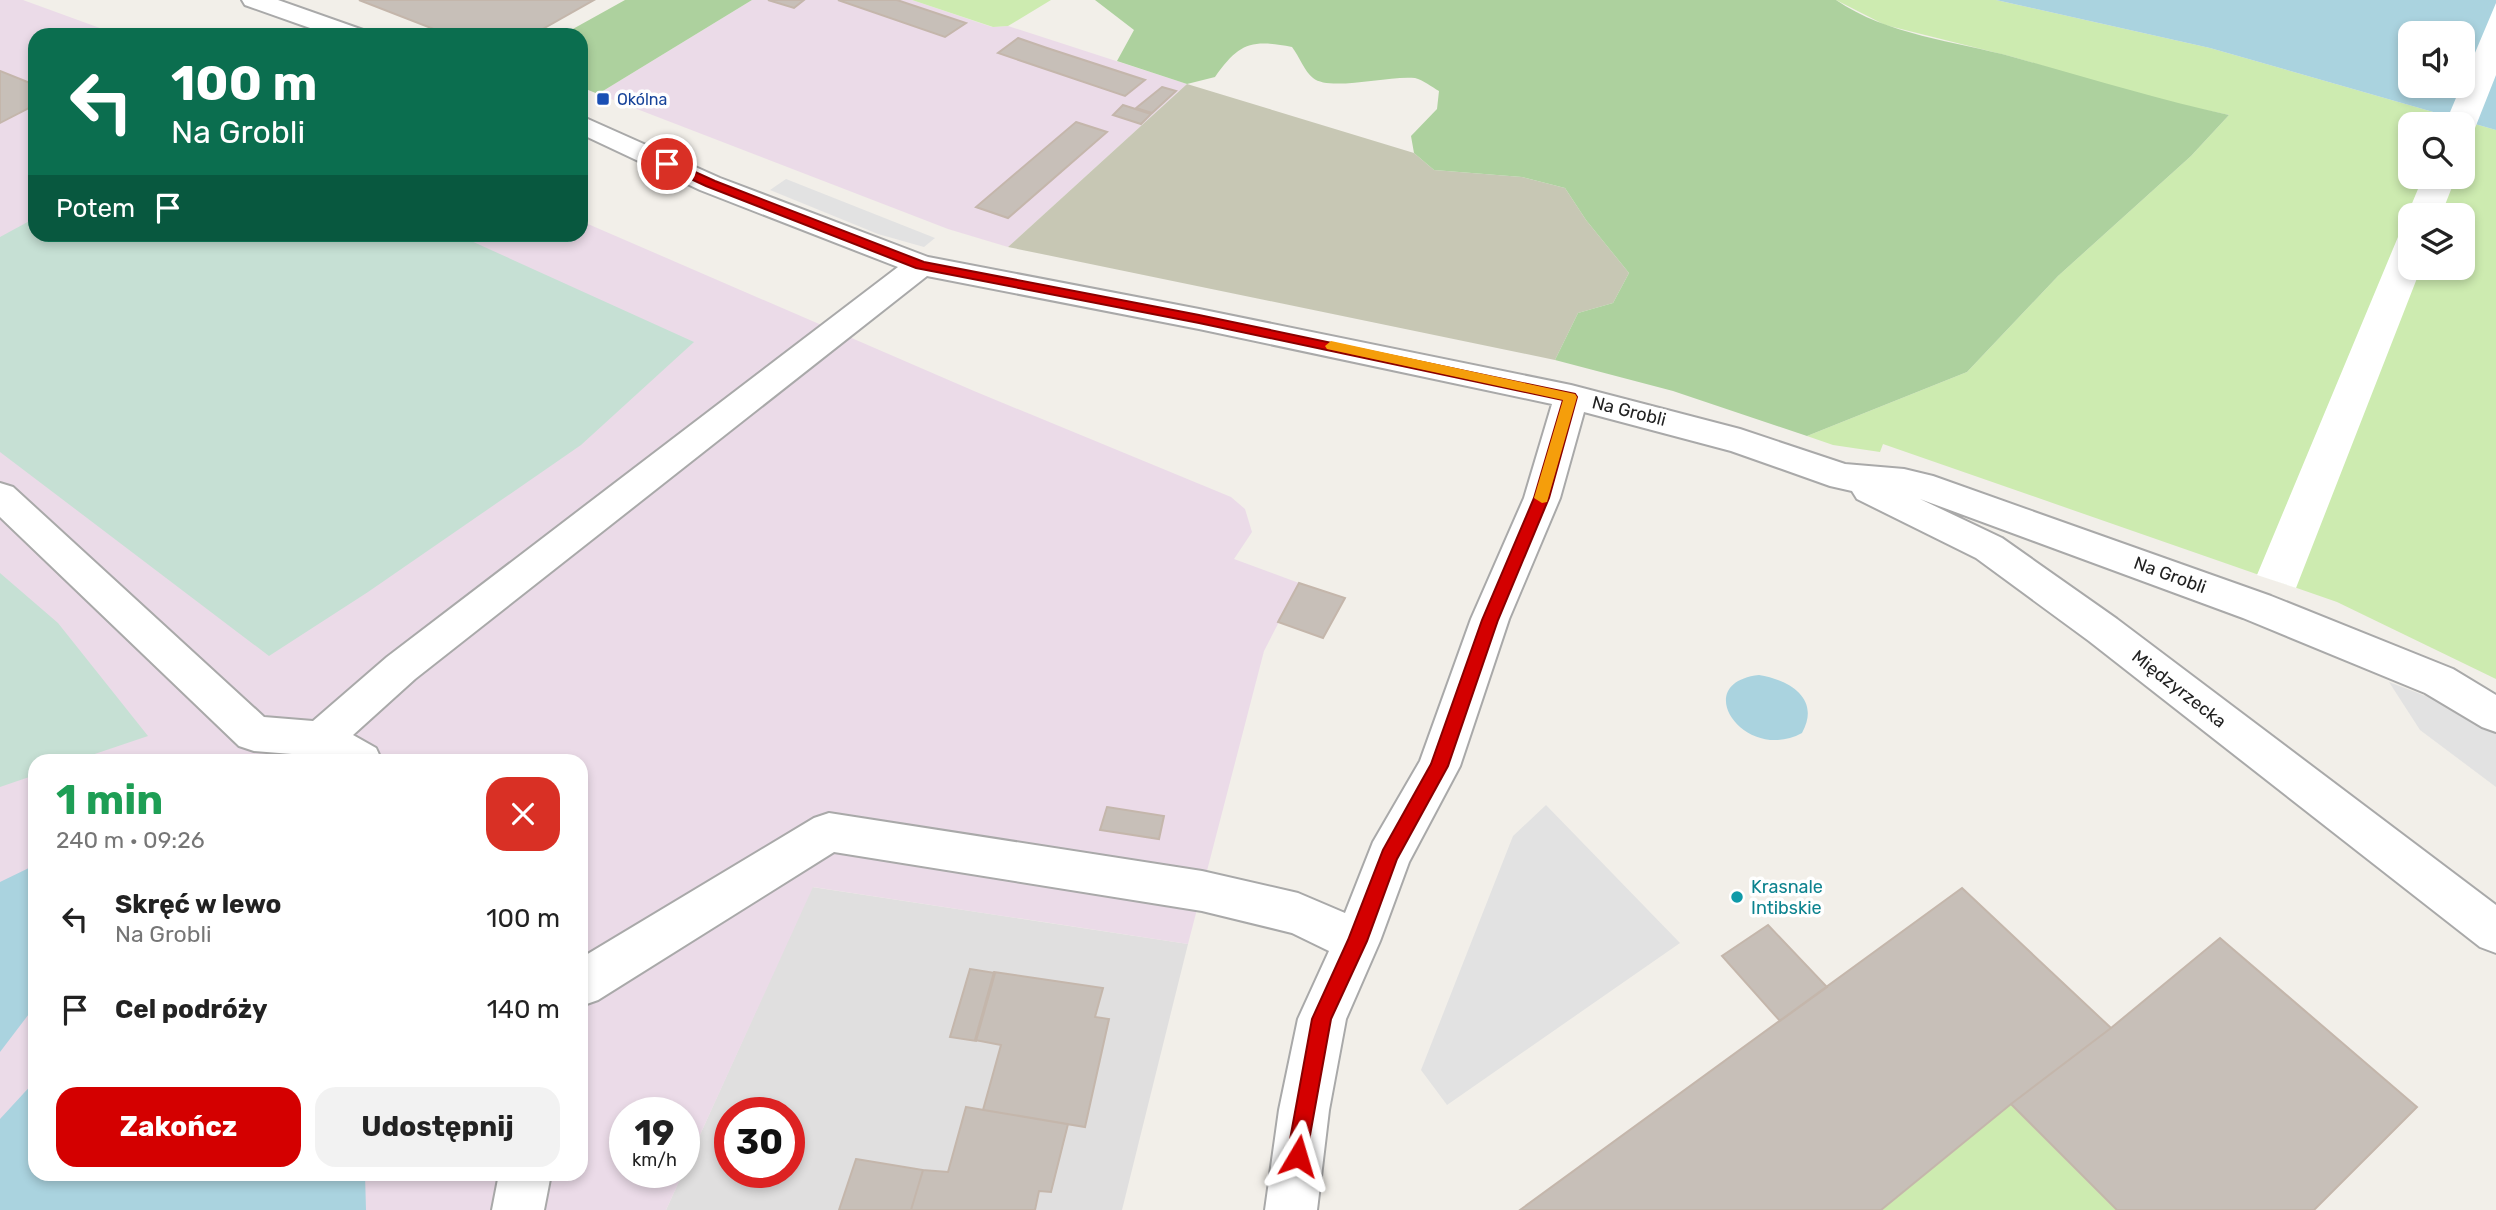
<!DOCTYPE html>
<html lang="pl">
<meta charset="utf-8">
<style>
:root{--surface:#fff;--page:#f2f2f2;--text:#222;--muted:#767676;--accent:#d40000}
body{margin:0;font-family:Rubik,sans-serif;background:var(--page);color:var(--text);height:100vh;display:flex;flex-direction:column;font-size:26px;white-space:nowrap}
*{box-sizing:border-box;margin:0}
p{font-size:23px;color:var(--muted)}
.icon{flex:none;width:38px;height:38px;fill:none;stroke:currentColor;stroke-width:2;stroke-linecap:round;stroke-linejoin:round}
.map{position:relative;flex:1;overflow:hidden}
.panel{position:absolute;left:28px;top:754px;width:560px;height:427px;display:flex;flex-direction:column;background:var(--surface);border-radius:21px;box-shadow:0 4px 10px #0003}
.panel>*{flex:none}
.top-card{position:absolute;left:28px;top:28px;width:560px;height:214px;border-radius:21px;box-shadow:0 4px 10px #0003;background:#0b6e4f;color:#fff;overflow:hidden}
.fabs{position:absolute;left:2398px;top:21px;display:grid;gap:14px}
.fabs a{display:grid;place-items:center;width:77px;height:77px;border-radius:14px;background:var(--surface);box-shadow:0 4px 10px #0003;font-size:35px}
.speed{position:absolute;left:609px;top:1097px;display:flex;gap:14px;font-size:35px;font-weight:700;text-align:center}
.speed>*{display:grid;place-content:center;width:91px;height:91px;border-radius:50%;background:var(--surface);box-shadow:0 4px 10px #0003;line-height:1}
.speed small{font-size:18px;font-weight:400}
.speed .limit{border:10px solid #d22;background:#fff;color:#111}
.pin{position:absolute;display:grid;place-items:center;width:60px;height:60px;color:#fff;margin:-30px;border:4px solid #fff;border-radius:50%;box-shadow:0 2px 7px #0007}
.me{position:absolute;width:77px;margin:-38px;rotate:7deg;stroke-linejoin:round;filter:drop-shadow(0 0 5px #0008)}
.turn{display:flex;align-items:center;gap:24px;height:147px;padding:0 28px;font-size:32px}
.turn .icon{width:91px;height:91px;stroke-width:2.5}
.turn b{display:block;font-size:49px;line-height:60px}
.then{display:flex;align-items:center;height:66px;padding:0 28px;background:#0003;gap:14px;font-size:26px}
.round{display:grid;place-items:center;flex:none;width:74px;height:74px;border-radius:21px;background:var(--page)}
.head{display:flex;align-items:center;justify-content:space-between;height:119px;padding:0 28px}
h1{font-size:42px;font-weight:700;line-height:52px;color:#1e9e55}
.cta{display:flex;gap:14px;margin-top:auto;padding:14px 28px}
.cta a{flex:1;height:80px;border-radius:21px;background:var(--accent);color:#fff;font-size:28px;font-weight:700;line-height:80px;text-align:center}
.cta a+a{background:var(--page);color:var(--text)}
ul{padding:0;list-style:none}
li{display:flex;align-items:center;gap:21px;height:91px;padding:0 28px}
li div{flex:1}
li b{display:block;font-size:26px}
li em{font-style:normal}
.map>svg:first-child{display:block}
.residential{fill:#e0dfdf;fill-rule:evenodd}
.industrial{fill:#ebdbe8;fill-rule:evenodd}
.construction{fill:#c7c7b4}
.grass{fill:#cdebb0;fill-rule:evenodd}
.forest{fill:#add19e}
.wetland{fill:#c6e0d4}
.parking{fill:#e2e2e2}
.water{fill:#aad3df;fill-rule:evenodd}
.pier{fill:#fff}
.building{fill:#c7bfb8;stroke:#c4b6ab;stroke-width:2}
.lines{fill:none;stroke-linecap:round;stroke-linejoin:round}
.minor-casing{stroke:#a9a9a9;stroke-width:4}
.minor{fill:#fff;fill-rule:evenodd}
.route{fill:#d40000;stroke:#8a0000;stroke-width:2}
.slow{fill:#f59e0b}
.transit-dot{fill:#1a4fb4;stroke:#fff;stroke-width:2.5}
.culture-dot{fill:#0f9aa8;stroke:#fff;stroke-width:2.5}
.labels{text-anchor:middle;stroke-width:7;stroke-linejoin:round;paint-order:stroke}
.far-transit-label{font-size:16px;fill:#164399;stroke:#fff;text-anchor:start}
.street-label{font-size:18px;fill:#222;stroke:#fff}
.culture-label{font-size:18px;fill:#0d838f;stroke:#fff;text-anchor:start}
</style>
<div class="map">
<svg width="2496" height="1210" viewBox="0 0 2496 1210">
<rect width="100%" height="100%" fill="#f2efe9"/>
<path class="residential" d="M812,887L1188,944L1122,1210H666ZM730,1113H789V1172H730Z"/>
<path class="industrial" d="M0,0H23L119,35H35V234H581V221L974,391L1231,497L1245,509L1252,532L1234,559L1299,583L1264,651L1188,944L813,887L684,1170V1113H625V1172L683,1173L666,1210H0ZM35,761H581V1174H35Z
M752,0H912L992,27L1008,26L1187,84L1008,247L948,229L598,94Z"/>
<path class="construction" d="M1187,84L1414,153L1434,170L1522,177L1565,188L1586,220L1629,273L1613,303L1578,313L1555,360L1008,247Z"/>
<path class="grass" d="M912,0H1051L1008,26L993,27Z
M1836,0H1996L2210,48L2496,130V679L2337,602L1883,444L1880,452L1833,445L1807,436L1967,372L2058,276L2191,156L2229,115L2153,99L2013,57L1885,25ZM2410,124H2462V177H2410ZM2410,215H2462V268H2410Z
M2011,1104L2117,1210H1881Z"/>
<path class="forest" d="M625,0H752L598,94L581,87V35H562Z
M1095,0H1836C1887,35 1955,41 2013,57C2085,77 2156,99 2229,115L2191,156L2058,276L1967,372L1807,436L1673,391L1555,360L1578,313L1613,303L1629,273L1586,220L1565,188L1522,177L1434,170L1414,153L1411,136L1437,109L1439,91C1432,87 1423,80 1415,78C1388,75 1330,92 1313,78C1305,72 1299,56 1292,47C1251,39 1239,43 1215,77L1187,84L1117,61L1134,30Z"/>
<path class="wetland" d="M35,218V234L458,235L694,342L581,445L368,592L269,656L0,452V237Z
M0,573L58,623L148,736L74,761H35V775L0,787Z"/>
<path class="parking" d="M786,179L935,238L924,247L878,234L770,190Z
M2389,682L2483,718L2496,727V787L2420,730Z
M1546,805L1680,943L1447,1105L1421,1070L1513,836Z"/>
<path class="water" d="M1996,0H2496V130L2210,48ZM2410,33H2462V86H2410Z
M1759,675C1790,680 1821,699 1802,733C1745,764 1688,683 1759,675Z
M35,865V1006L0,1052V882Z
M35,1081V1174H365L366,1210H0V1119Z"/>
<path class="pier" d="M2496,3V75L2462,161V124H2445Z
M2423,177H2456L2441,215H2410V268H2421L2296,588L2257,575Z"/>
<path class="building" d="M359,0H594L532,35H449Z
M768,0H804L794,8Z
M838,0H897L966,23L945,37Z
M1018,38L1047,48L1145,80L1125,96L998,53Z
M0,71L35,85V105L0,123Z
M1162,87L1176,91L1152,113L1136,108Z
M1123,105L1151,114L1141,124L1113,115Z
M1076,122L1107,132L1008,218L976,207Z
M1299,583L1345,598L1323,638L1278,622Z
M1107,807L1164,816L1159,839L1100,830Z
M1962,888L2111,1028L2011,1104L1881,1210H1520Z
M1768,925L1827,987L1780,1021L1722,956Z
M2220,938L2417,1107L2314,1210H2117L2011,1104L2111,1028Z
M970,969L995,973L976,1041L950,1037Z
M994,972L1103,988L1095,1017L1109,1019L1085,1127L983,1110L1001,1045L975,1040Z
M966,1107L1068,1124L1051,1192L1039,1191L1035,1210H911L923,1170L948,1172Z
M856,1159L923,1170L911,1210H839Z"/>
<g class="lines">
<g class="minor-casing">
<path id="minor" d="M242,0H278L363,30L367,35H330L245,5Z
M581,116L720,178L928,257L1199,309L1571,385L1740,429L1845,464L1904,469L1933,476L2271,596L2453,669L2496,695V732L2482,727L2425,693L2243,618L1920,499L2002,538L2117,619L2496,905V953L2480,947L2089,641L1976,558L1857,499L1852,491L1830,486L1731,451L1584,412L1560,498L1509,619L1460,766L1409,862L1380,941L1346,1019L1329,1110L1317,1210H1265L1279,1110L1298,1019L1329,951L1292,933L1202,911L834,852L598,1000L581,1006V958L814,818L829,813L1202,871L1298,893L1345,913L1373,842L1420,761L1471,619L1524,498L1552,404L1199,329L927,276L415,679L353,735L376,748L382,761H326L317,756L254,751L239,746L0,517V483L13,487L264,717L313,721L387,657L898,267L700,190L581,134Z
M499,1174H551L544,1210H492Z"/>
</g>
<use href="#minor" class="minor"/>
</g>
<path class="route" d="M663,161H671L715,181L924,262L1199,315L1575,394L1577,397L1549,498L1498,620L1448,766L1397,859L1367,941L1331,1019L1305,1163L1298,1166L1290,1163L1287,1156L1312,1019L1348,940L1383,850L1431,764L1482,620L1534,498L1563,400L1199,323L916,268L706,186L663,166Z"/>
<path class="slow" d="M1331,341L1575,394L1577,397L1547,502L1542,503L1534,498L1563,400L1327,349L1325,346Z"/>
<rect class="transit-dot" x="596" y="92" width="14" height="14" rx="3.5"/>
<circle class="culture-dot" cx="1737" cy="897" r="7"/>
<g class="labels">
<g class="far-transit-label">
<text x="617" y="105">Okólna</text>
</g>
<g class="street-label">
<text transform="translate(1629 411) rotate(14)" y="6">Na Grobli</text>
<text transform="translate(2170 575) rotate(20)" y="6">Na Grobli</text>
<text transform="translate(2179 689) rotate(38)" y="6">Międzyrzecka</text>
</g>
<g class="culture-label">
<text x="1751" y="893">Krasnale<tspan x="1751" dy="21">Intibskie</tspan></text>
</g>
</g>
</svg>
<div class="fabs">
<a><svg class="icon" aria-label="sound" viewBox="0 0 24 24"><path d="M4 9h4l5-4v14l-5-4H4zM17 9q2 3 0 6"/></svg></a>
<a><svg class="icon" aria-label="search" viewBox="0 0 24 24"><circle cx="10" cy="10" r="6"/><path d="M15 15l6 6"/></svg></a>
<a><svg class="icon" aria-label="layers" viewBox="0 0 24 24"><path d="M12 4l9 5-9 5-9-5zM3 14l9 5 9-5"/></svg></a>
</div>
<div class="speed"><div>19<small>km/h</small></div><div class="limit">30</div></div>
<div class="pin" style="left:667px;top:164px;background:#d93025"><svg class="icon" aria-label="arrive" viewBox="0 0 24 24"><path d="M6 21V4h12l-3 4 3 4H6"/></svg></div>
<svg class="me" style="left:1298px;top:1156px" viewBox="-20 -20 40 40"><path d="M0-17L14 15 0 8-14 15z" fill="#d40000" stroke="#fff" stroke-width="4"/></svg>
<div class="top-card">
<div class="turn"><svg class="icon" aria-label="left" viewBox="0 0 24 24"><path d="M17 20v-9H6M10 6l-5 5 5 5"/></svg><div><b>100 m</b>Na Grobli</div></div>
<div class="then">Potem<svg class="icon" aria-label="arrive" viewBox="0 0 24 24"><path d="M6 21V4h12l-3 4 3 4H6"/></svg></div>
</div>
<section class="panel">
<div class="head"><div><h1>1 min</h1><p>240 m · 09:26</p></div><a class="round" style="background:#d93025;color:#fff"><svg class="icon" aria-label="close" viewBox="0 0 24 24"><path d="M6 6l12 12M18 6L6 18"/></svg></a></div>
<ul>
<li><svg class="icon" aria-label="left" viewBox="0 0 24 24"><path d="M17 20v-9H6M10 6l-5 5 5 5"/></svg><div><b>Skręć w lewo</b><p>Na Grobli</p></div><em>100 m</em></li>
<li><svg class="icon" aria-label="arrive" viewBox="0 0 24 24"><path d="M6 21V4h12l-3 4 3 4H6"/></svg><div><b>Cel podróży</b></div><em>140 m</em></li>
</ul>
<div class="cta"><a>Zakończ</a><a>Udostępnij</a></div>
</section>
</div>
